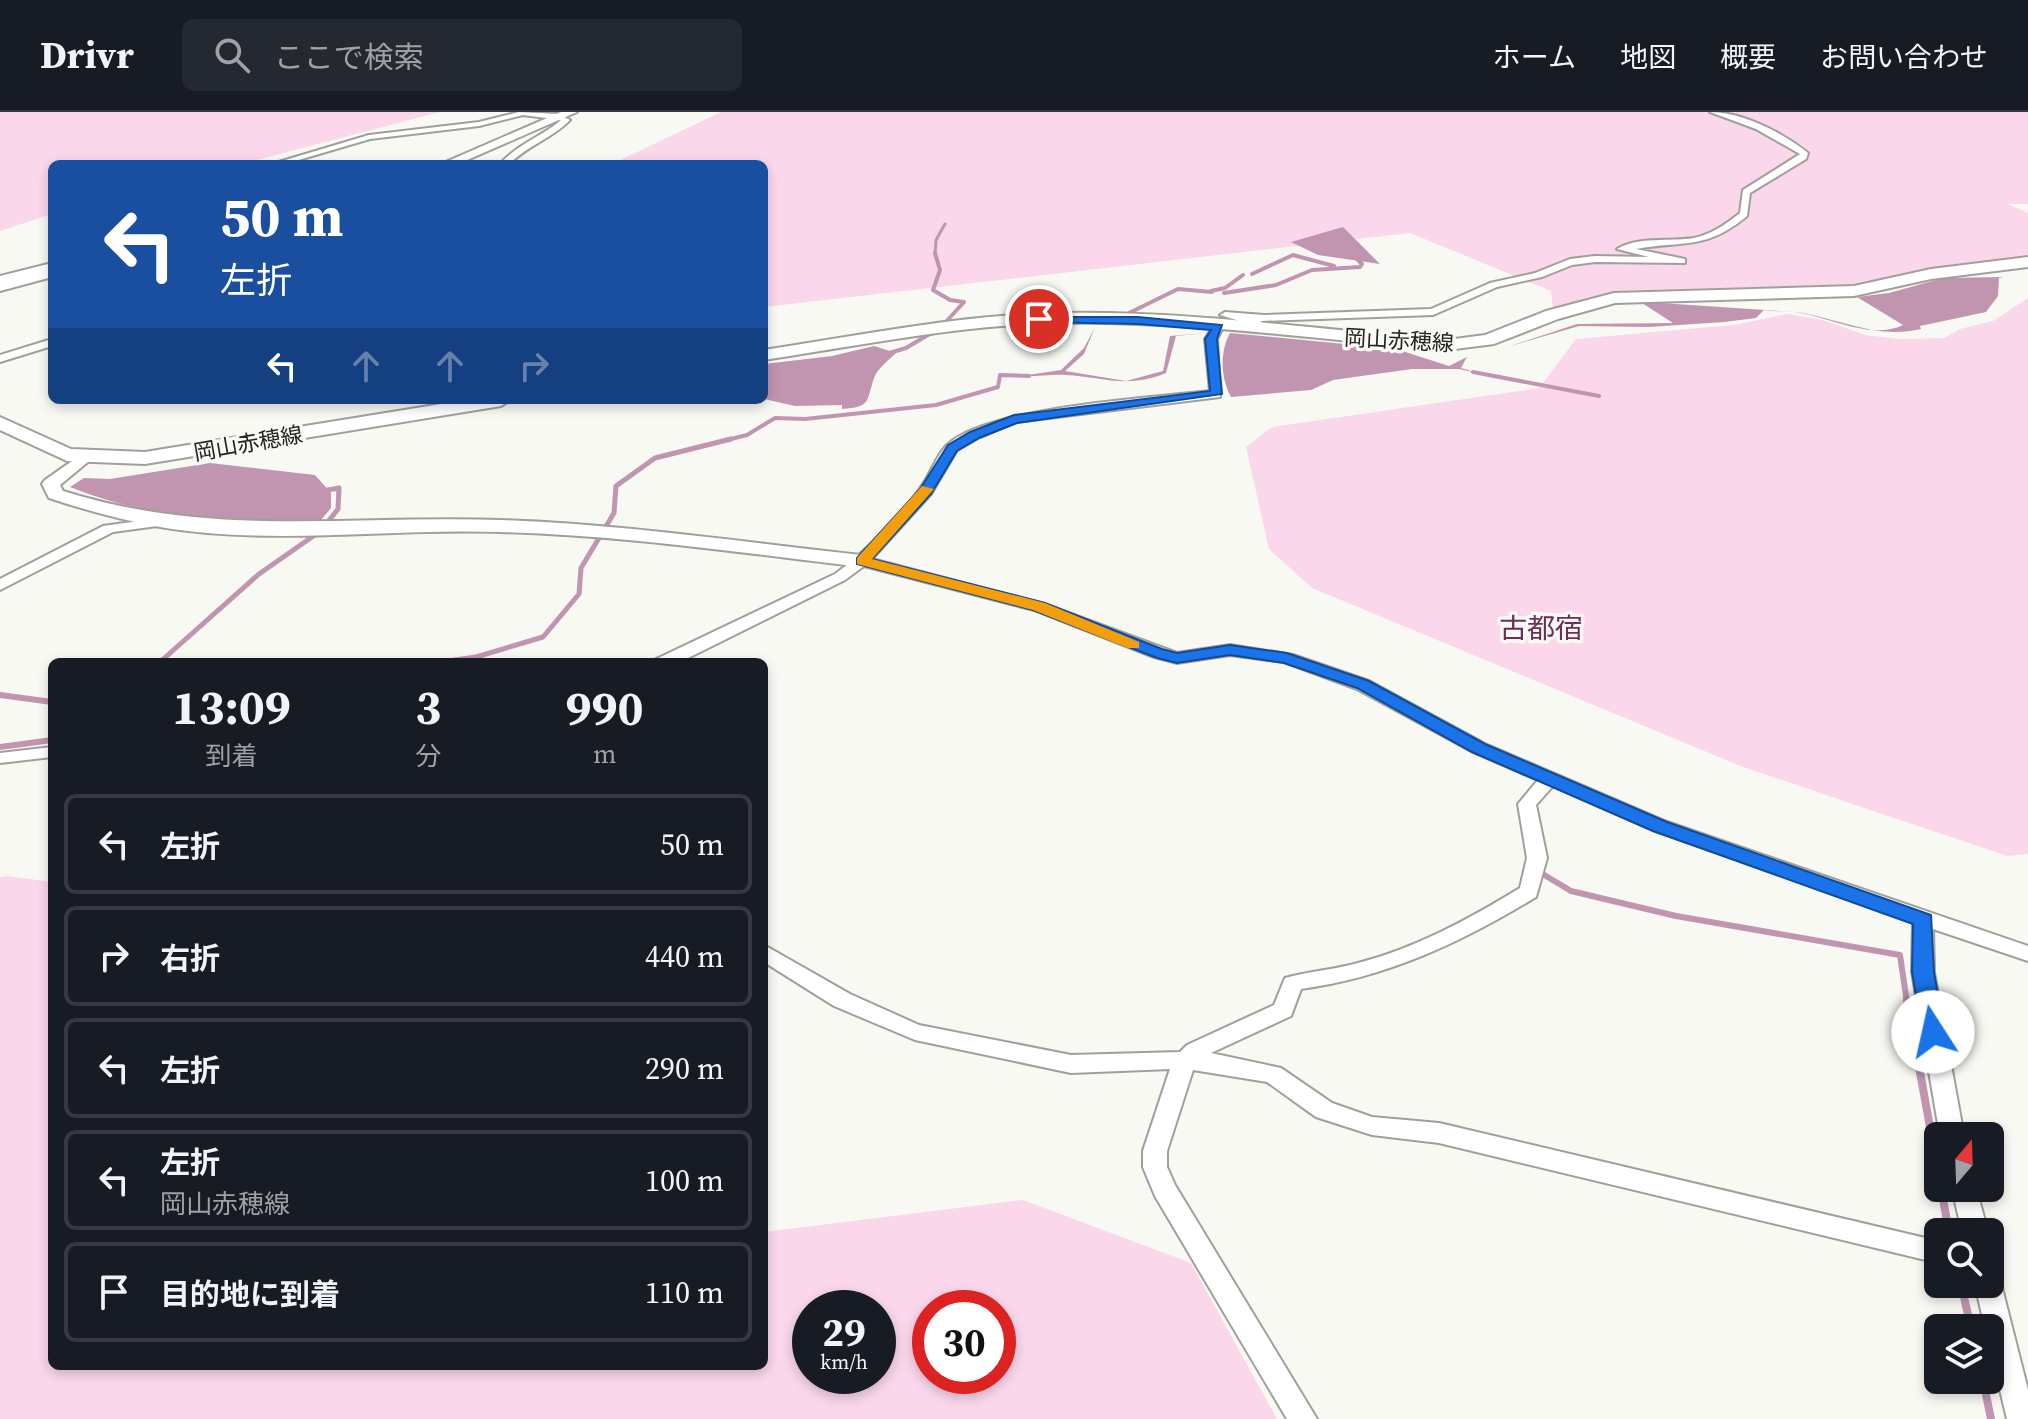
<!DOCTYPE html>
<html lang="ja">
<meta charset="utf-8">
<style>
:root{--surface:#171b24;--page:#242831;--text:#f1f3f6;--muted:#9ea1a6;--line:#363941}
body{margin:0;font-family:"Source Serif 4","Noto Sans JP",serif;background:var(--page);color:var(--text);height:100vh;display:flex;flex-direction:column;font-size:30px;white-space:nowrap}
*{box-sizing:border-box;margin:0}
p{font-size:26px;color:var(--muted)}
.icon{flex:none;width:44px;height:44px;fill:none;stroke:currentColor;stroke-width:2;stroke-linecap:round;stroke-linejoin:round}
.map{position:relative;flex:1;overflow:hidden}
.sheet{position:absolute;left:48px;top:546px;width:720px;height:712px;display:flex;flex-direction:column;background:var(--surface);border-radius:12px;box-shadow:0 4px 12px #0003}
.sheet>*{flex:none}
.banner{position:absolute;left:48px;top:48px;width:720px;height:244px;border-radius:12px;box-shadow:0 4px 12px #0003;background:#1a4fa0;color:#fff;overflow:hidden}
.needle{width:52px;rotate:19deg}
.tools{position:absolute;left:1924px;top:1010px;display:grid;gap:16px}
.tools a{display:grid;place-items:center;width:80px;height:80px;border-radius:12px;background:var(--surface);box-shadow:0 4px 12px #0003;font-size:40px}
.speed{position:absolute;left:792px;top:1178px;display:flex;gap:16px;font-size:40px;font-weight:700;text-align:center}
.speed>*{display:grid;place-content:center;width:104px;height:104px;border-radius:50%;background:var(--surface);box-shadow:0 4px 12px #0003;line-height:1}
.speed small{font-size:20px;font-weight:400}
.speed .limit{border:12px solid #d22;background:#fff;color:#111}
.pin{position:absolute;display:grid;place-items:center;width:68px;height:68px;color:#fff;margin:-34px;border:4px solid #fff;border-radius:50%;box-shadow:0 2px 8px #0007}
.me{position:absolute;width:88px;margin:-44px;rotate:350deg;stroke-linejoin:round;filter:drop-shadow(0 0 6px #0008)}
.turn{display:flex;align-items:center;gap:28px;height:168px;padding:0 40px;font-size:36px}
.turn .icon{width:104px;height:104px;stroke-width:2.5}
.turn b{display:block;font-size:56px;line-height:68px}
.lanes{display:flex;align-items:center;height:76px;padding:0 40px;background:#0003;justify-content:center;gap:40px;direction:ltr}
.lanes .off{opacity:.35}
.eta{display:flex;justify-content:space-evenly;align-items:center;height:136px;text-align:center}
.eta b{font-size:48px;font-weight:700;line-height:56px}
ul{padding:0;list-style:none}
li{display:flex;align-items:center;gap:24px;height:100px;margin:0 16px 12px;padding:0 24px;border:4px solid var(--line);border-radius:12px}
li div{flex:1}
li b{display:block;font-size:30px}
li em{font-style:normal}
header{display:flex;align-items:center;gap:48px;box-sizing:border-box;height:112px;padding:0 40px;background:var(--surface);border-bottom:2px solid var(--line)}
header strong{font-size:38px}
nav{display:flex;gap:44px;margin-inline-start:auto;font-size:28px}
.search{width:560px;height:72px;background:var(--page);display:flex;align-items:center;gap:20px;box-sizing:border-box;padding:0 28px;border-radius:12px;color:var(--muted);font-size:30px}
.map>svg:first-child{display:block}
.green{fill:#fad7eb;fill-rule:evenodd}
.water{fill:#c195af}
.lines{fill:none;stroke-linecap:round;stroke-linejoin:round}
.stream-far4{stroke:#c195af;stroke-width:3}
.stream-far3{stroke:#c195af;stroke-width:4}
.stream-far2{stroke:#c195af;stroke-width:5}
.stream-far1{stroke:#c195af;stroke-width:6}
.stream{stroke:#c195af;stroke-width:8}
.street-casing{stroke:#a0a09b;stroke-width:4}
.secondary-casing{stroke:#a0a09b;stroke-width:4}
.primary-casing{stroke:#a0a09b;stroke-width:4}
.street{fill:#fff;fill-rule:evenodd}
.secondary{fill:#fff;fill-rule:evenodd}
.primary{fill:#fff;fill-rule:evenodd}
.route{fill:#1a73e8;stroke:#114b97;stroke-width:2}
.slow{fill:#f59e0b}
.labels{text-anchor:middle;stroke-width:7;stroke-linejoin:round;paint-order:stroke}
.far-street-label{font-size:22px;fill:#232321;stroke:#f8f9f3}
.neighbourhood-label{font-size:28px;fill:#6b2e56;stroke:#f8f9f3}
</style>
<header>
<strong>Drivr</strong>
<div class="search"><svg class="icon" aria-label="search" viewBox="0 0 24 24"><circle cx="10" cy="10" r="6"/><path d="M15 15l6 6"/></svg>ここで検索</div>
<nav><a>ホーム</a><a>地図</a><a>概要</a><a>お問い合わせ</a></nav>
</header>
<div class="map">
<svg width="2028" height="1307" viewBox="0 0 2028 1307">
<rect width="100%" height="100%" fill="#f8f9f3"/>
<path class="green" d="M0,0H440L242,52H52V102L0,119Z
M721,0H2028V92H2008L2028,101V144L1925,158L1858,173L1636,179L1553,198L1551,179L1410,121L764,195V52H612Z
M2028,186V742L2007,744L1743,655L1312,476L1269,437L1246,335L1272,315L1539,276L1576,227L1734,213L1787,202L1823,208L1865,223L1897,227L1944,226L1960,217L1993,209Z
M7,764L52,770V1254H764V1120L1023,1088L1191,1151L1277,1307H0V765ZM878,1196V1264H810V1196ZM998,1196V1264H930V1196Z"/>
<path class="water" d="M1343,115L1380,152L1318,143L1291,130Z
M2028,159L1999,166L1998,184L1986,200L1920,214L1921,217C1878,227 1845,209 1803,201C1790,199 1777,200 1764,198L1756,206L1724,210L1649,215L1579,214L1507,235L1577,212L1673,211L1642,191L1646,190L1794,200C1829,204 1870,229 1903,213L1857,185L1889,181L1943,166L2003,165Z
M1095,215L1084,242L1065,259L1126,269L1163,259L1170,224L1206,221L1176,224L1166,261C1126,277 1104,265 1065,263C1051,262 1036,265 1021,264L1061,258L1084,236Z
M1230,221L1396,237L1449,254L1467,245L1461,256L1482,262L1459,257H1412L1333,268L1311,278L1231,285C1219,263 1221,237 1230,221Z
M874,234L896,241C889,248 877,257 874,266C866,290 871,295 842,297V293L795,294L764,287V252L832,244Z
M210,351L315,363L331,381V396L321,408C236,410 151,408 70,375L84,366L110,367Z"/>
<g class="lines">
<path class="stream-far4" d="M418,18L442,15
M271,52L348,30
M935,143L936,128L945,112"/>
<path class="stream-far3" d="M935,141L940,158L933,178L950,188L964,190L944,212
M1252,162L1293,143L1334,154
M1211,179L1225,176L1243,163
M1224,181L1276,173L1312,158L1360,155L1362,152L1357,147
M1129,201L1178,177L1212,180
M886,242L906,236L933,220
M1473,260L1599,284
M723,329L747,323L775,306L805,307L936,293L998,275L1000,263L1029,264"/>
<path class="stream-far2" d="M322,379L339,376L338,397L327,411
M160,550L259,462L322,418
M441,550L476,545L543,525L579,482L581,456L614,401L616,374L655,346L731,327"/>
<path class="stream-far1" d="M0,583L52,590
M0,635L52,628
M1541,761L1571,779L1676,804L1900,843L1907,891"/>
<path class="stream" d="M1907,889L1938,1059
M1941,1076L1949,1120
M1961,1172L1971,1216
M1983,1268L1991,1307"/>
<g class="street-casing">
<path id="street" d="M519,0L558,2L570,8C551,27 530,32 509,52H500C520,30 540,26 561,8L523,3L479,14L370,27L285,52H272L369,23L479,10Z
M1710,0C1743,0 1783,21 1808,41L1806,47L1750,81L1747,104C1705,139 1684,128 1636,137L1685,147V151L1595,150L1572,153L1542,165L1497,175L1433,203L1260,209L1264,212L1259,215L1220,203L1225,200L1264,203L1431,197L1490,171L1535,161L1570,147L1595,144L1649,145L1617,137C1639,124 1669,130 1694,126C1712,122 1726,112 1740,101L1743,78L1800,42L1756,17Z
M52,151V157L0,170V164Z
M1214,213L1223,215L1217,227L1220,285L1016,310L978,326L957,338L931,382L872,447L1044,492L1177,541L1230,533L1293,543L1369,569L1485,632L1667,710L2028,834V849L1933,817L1934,860L1964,1024H1940L1912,860L1913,809L1653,718L1553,674L1536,693L1547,746L1536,785C1462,830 1388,865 1301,877L1291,904L1211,941L1281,956L1332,991L1372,1005L1439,1011L1938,1129V1151L1439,1031L1372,1023L1316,1005L1267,970L1193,958L1167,1039V1055L1175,1073L1317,1307H1287L1155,1084L1143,1055V1039L1170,957L1071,961L915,928L834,894L764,850V833L850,882L919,913L1071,943L1180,940L1187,933L1274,893L1285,866C1309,859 1334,858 1358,851C1416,836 1469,807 1520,776L1527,746L1518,692L1538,668L1473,640L1357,577L1284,550L1230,543L1177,551L1151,544L1034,498L864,454L845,468L680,550H650L835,462C865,440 900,406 921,375C930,363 936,344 947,333C987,295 1151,286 1210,279L1205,227Z
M52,227V234L0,250V243Z
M167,405L174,409L172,412L113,420L0,478V467L103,414Z
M52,635V645L0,651V641Z
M1952,1076H1976L1988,1120H1962Z
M1990,1161L1997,1164L2001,1172L2028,1278V1307H2007L1990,1236V1216H1985L1975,1172H1990Z"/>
</g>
<g class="secondary-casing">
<path id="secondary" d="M85,340L94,345L60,373L63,379C211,426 348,403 501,408C622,412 742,430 862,443L872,449L862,455C742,441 621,423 500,420C387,416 271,434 160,415C122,408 85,398 49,386L42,372L45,368Z"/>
</g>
<g class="primary-casing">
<path id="primary" d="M561,0H577L458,52H441Z
M2028,145V155L1931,167L1854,184L1615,191L1558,207L1494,232L1447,238C1321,228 1192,209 1065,211C964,212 864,233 764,248V238C864,223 964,202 1065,201C1192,199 1321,218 1447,228L1485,223L1546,199L1614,181L1854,174L1931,157Z
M52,155V165L0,179V169Z
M466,288H510L501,294L145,352L67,349L0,318V305L71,337L145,340Z"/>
</g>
<use href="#street" class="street"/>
<use href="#secondary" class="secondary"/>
<use href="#primary" class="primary"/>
</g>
<path class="route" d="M1035,205H1138L1222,213L1217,227L1222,282L1017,311L979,326L957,339L931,382L872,447L1045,491L1162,537L1177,541L1230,533L1287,541L1369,569L1485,632L1667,710L1931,803L1934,860L1944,920L1941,926L1933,928L1922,920L1912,860L1913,812L1653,719L1472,640L1357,576L1284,551L1230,543L1177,551L1157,546L1033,498L857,452V446L920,377L948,333L970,320L1014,303L1210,279L1205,227L1211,218L1138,212L1039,210Z"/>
<path class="slow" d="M922,374L934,377L872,447L1045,491L1139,530V536H1128L1033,498L857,452V446Z"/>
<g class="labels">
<g class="far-street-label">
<text transform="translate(1399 228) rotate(3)" y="8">岡山赤穂線</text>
<text transform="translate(248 331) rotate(-10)" y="8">岡山赤穂線</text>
</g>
<g class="neighbourhood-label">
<text x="1541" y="526">古都宿</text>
</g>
</g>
</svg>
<div class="tools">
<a><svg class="needle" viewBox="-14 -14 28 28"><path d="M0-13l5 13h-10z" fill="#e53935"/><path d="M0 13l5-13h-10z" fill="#9ea1a6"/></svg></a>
<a><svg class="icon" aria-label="search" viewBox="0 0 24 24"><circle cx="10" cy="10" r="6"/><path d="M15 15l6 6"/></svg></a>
<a><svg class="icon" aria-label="layers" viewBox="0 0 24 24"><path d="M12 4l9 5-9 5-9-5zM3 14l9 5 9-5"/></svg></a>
</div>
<div class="speed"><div>29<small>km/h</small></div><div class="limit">30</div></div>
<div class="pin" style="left:1039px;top:207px;background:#d93025"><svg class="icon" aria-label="arrive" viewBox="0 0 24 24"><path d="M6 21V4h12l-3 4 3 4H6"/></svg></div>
<svg class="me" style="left:1933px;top:920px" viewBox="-20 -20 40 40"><circle r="19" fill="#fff"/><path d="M0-13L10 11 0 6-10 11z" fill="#1a73e8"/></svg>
<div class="banner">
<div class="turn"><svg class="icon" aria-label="left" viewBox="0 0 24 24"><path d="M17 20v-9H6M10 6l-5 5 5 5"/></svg><div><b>50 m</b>左折</div></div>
<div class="lanes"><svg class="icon" aria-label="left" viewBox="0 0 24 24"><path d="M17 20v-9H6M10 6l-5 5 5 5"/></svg><svg class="icon off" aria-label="ahead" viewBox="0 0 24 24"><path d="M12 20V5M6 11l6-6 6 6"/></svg><svg class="icon off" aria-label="ahead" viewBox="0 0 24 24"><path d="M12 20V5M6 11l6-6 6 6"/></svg><svg class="icon off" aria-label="right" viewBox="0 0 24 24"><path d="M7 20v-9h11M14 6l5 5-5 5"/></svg></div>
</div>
<section class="sheet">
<div class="eta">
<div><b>13:09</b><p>到着</p></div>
<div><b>3</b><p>分</p></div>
<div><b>990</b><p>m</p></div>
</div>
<ul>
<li><svg class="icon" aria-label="left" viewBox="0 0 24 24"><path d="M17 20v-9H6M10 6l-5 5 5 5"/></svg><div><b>左折</b></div><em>50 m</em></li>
<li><svg class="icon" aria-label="right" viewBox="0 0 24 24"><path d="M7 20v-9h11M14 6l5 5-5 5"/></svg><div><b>右折</b></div><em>440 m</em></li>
<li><svg class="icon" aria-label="left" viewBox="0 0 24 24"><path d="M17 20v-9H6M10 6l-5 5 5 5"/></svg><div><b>左折</b></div><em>290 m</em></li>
<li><svg class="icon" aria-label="left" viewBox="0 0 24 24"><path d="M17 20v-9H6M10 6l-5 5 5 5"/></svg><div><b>左折</b><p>岡山赤穂線</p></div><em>100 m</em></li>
<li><svg class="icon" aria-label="arrive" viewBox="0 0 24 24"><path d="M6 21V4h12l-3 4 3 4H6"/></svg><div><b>目的地に到着</b></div><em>110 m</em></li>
</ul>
</section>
</div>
